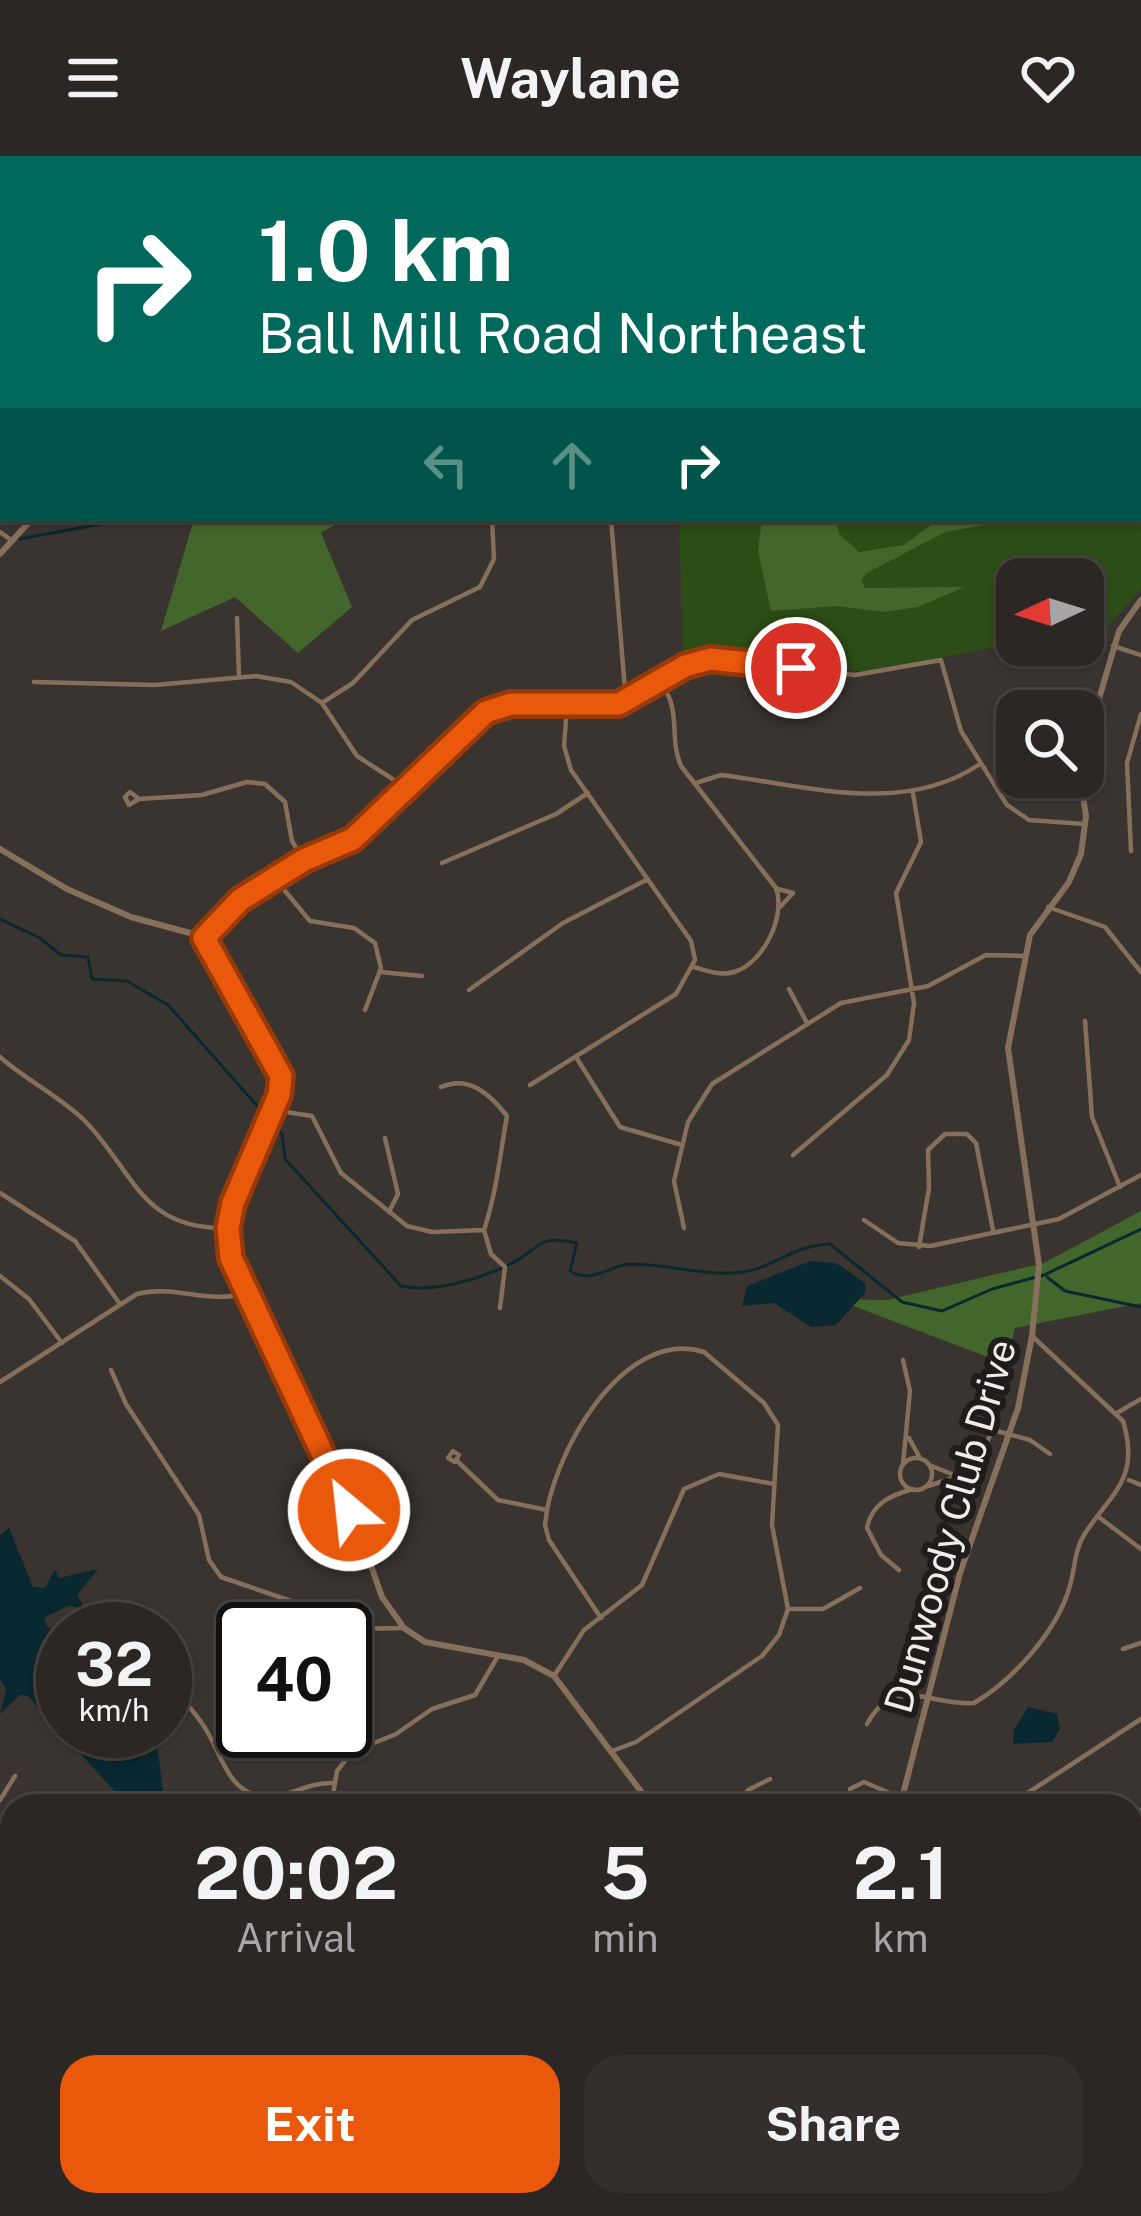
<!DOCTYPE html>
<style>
:root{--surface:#2c2725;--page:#342f2d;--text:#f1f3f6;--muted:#a6a5a7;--line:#484442;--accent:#ea580c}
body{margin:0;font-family:"Public Sans",sans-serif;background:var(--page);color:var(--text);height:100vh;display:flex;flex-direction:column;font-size:45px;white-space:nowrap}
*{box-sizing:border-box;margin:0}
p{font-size:39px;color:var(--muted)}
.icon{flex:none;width:66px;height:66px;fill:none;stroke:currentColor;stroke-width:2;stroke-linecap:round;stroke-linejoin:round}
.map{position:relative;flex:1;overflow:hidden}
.details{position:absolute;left:0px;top:1638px;width:1143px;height:423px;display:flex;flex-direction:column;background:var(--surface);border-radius:36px 36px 0 0;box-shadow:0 3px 9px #0004,0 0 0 3px var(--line)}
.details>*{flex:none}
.banner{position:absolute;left:0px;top:0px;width:1143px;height:366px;box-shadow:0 3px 9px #0004,0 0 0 3px var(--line);background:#00695c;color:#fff;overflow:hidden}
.needle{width:78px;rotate:266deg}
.fabs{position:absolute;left:996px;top:402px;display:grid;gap:24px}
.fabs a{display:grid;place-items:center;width:108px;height:108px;border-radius:24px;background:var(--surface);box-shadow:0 3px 9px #0004,0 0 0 3px var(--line);font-size:60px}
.speed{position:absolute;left:36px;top:1446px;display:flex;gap:24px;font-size:60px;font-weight:700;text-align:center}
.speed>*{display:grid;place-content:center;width:156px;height:156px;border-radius:50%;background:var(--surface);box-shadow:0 3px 9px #0004,0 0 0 3px var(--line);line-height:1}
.speed small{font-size:30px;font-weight:400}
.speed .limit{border:6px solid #111;border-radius:18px;background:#fff;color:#111}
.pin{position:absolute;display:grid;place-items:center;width:102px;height:102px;color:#fff;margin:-51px;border:6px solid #fff;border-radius:50%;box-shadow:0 3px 12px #0007}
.me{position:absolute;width:132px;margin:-66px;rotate:332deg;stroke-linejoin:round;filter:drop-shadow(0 0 9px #0008)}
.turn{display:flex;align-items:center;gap:42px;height:252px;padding:0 60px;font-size:54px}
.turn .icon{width:156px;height:156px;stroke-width:2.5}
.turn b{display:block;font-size:84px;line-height:102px}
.lanes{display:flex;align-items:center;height:114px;padding:0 60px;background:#0003;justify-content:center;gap:60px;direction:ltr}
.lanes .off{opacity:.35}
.eta{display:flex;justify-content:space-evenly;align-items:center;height:204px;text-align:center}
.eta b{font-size:72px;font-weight:700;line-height:84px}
.cta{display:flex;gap:24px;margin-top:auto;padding:24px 60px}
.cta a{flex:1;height:138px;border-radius:36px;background:var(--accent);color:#fff;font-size:48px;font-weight:700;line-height:138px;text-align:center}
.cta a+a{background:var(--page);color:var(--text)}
header{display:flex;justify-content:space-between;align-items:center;height:156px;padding:0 60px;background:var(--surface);font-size:54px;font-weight:700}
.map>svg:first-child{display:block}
.education{fill:#453847}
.green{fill:#2c4d15}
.forest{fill:#43662c}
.water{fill:#09282f}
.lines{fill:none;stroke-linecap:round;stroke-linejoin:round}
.stream{stroke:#09282f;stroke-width:3}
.minor{stroke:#87705b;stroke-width:4.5}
.tertiary{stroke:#87705b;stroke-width:6}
.motorway{stroke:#f7bf89;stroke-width:10}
.route-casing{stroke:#983908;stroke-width:30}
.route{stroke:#ea580c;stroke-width:21}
.labels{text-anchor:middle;stroke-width:12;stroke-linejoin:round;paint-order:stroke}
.street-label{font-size:39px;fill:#f0ecea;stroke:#1f1c1b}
</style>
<header><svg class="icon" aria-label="menu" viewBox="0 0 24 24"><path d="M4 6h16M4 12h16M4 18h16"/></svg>Waylane<svg class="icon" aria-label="heart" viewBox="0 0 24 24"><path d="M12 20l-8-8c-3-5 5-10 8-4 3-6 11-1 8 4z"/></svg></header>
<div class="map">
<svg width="1141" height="2060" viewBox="0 0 1141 2060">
<rect width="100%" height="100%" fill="#3a3431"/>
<path class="education" d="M372,2049H540L551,2060H368Z"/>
<path class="green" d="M889,0H1141V433L1104,474L1083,478V423H1017V487L868,516L683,500L679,363H1140V3Z"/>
<path class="forest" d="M194,363H345L321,377L352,451L298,497L235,441L161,475Z
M762,363L796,369L808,363H837L839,378L859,396L904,389L939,363H1020L945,376L867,417L861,424L865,432L964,431L918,451L884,456L837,450L771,455L758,395Z
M1141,1055V1147L1015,1172L1006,1208L835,1143L887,1144L1044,1107Z"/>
<path class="water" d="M810,1105L836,1107L865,1127V1137L836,1169L811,1171L774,1147L742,1150L747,1130Z
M9,1372L33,1431L45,1432L55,1413L59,1422L98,1413L77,1439L86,1455L70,1449L44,1462L47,1471L63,1478V1575H127L157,1588L165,1650H128L28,1540L20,1539L0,1558L6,1533L0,1524V1380Z
M1028,1551L1057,1558L1060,1573L1052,1586L1013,1588L1014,1574Z"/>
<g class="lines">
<path class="stream" d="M19,383L129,363
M0,763L40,782L61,799L88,801L92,823L127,825L168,849L282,978L285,1003L401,1130C435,1137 480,1123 510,1108C542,1093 534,1078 577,1087L570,1115C593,1129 608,1109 631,1108C667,1108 707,1121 743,1116C774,1112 790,1090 830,1088L902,1146L942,1155L992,1133L1044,1119L1141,1073
M1047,1121L1065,1135L1141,1151"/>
<path class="minor" d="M83,0L84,3
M365,0L368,3
M676,0V3
M216,3L233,0
M780,3L781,0
M0,32L3,34
M611,363L626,546
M0,376L11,384
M237,462L239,520
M1113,490L1141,499
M659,525C683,553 668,580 681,610L776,732C786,760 764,807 734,816C720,820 707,815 694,811
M34,526L155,529L256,520L291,526L322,547L357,600L408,633
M322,547L353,527L412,464L480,431L494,403L492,363
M696,627L721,619C808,630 903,660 980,608
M139,643L130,636L125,641L129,649L139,643L202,639L247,626L265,628L285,646L292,685L304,704
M1131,695L1127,607L1141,558
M442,707L556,658L588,637
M276,724L310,765L354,772L375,787L381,812L365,854
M778,733L793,737L781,750
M1048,751L1105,771L1141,816
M204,782L240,744L304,704L353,683L486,556L511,548H619L685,510L710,503L855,519L941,504L961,575L1007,649L1029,664L1084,668
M380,816L422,820
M789,833L807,867
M469,834L563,767L648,723
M1085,865L1092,961L1120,1031
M0,901C26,924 59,940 84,964C135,1016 140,1074 228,1072
M576,901L620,971L682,989
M530,929L676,838L695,804L691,785L571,614L564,590L567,551
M441,931C469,919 490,938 507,960C500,998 497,1035 484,1074
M273,954L312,960L341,1017L407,1070L432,1076L484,1074
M385,982L398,1038L389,1056
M793,999L887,919L909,884L914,847L896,737L921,686L913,637
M0,1037L75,1085L120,1148
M864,1064L898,1087L930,1090L1059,1063L1141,1019
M684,1072L674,1025L688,966L712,928L841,847L928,830L986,799L1025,800
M484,1074L491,1098L505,1111L500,1152
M919,1091L929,1032L928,994L945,978H967L976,987L993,1074
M0,1120L29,1143L62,1187
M111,1214L126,1248L199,1359L209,1404L221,1421L297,1447L348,1473L404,1472
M0,1226L137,1138C174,1128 208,1149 246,1137
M1117,1257L1141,1243
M993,1274L1001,1226
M909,1282L920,1302
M453,1295L459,1299L455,1306L448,1302Z
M900 1318a16 16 0 1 1 32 0a16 16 0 1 1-32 0Z
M457,1305L498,1344L547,1354
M903,1308L910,1235L903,1204
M929,1309L957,1320
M1129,1324L1141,1329
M925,1331L971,1316L993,1274L1030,1284L1050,1298
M1100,1362L1141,1393
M899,1414L881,1399L867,1372C871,1348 891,1339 913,1333
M788,1453H823L860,1432
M601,1462L549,1384L545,1369C550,1302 622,1170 704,1196L764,1247L778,1269L772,1369L788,1453L779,1479L762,1500L636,1586L612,1595
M119,1464L135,1473
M1123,1493L1141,1487
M554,1520L584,1474L642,1429L684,1333L719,1318L774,1328
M165,1521C176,1537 190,1550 201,1566C221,1592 226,1641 268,1641C290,1641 308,1626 333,1627
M867,1568C894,1518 932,1550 974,1547C1012,1525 1056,1476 1069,1433C1075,1415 1074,1395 1084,1379C1110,1338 1141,1324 1123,1265L1032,1180
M850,1633L864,1626L913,1647L962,1650L1023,1640L1141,1563
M0,1644L15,1620
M331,1650L337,1615L352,1596L396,1578L432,1553L475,1539L498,1500
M737,1650L748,1634L770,1623
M1131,1662L1141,1654
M0,1725L12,1735
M0,1763L12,1749
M1131,1796L1137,1791
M0,1939L12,1943
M1131,1965L1141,1990
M165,2049L185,2053
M317,2049L321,2060
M560,2049L564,2060
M725,2049L728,2060
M827,2049L832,2060
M105,2060L106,2049
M777,2060L795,2049"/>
<path class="tertiary" d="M445,3L448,0
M0,398L32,363
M1083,597L1119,475L1141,444
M0,693L67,733L131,761L201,780L281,920L279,939L233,1047L228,1072L231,1102L361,1381L382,1441L404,1472L425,1486L524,1504L554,1520L652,1650
M900,1650L960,1417L1018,1252L1032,1180L1039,1109L1008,892L1030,779L1069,726L1081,698L1086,660L1080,621
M1131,1881L1141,1880
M872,2049L877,2060
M639,2060L678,2049"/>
<path class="motorway" d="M0,2041L12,2038
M58,2049L81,2060
M78,2049L95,2060
M18,2060L30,2049"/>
</g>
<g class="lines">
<g class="route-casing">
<path id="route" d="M349,1354L231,1102L228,1072L233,1047L279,939L281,920L204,782L240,744L304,704L353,683L486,556L511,548H619L685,510L710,503L796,512"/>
</g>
<use href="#route" class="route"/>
</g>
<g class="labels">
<g class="street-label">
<text transform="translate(950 1370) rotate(-74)" y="14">Dunwoody Club Drive</text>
</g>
</g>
</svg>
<div class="fabs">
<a><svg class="needle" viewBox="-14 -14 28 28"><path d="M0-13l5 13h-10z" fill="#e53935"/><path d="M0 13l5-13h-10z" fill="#a6a5a7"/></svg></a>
<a><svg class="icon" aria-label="search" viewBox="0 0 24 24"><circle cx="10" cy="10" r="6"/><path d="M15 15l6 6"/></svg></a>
</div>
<div class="speed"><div>32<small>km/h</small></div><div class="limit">40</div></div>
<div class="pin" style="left:796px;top:512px;background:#d93025"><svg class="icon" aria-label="arrive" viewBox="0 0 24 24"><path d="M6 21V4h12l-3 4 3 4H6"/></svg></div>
<svg class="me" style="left:349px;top:1354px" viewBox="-20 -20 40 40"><circle r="17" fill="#ea580c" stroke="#fff" stroke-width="3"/><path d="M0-11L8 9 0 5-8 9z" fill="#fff"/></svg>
<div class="banner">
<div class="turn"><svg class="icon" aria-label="right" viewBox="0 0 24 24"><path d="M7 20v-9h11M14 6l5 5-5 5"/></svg><div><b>1.0 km</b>Ball Mill Road Northeast</div></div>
<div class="lanes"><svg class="icon off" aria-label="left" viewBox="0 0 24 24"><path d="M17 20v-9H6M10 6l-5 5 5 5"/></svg><svg class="icon off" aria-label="ahead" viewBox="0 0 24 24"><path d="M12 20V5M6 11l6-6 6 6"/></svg><svg class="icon" aria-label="right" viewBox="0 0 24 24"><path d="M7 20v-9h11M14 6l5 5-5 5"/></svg></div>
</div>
<section class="details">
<div class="eta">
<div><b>20:02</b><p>Arrival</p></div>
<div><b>5</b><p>min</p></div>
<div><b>2.1</b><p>km</p></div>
</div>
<div class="cta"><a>Exit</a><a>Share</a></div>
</section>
</div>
